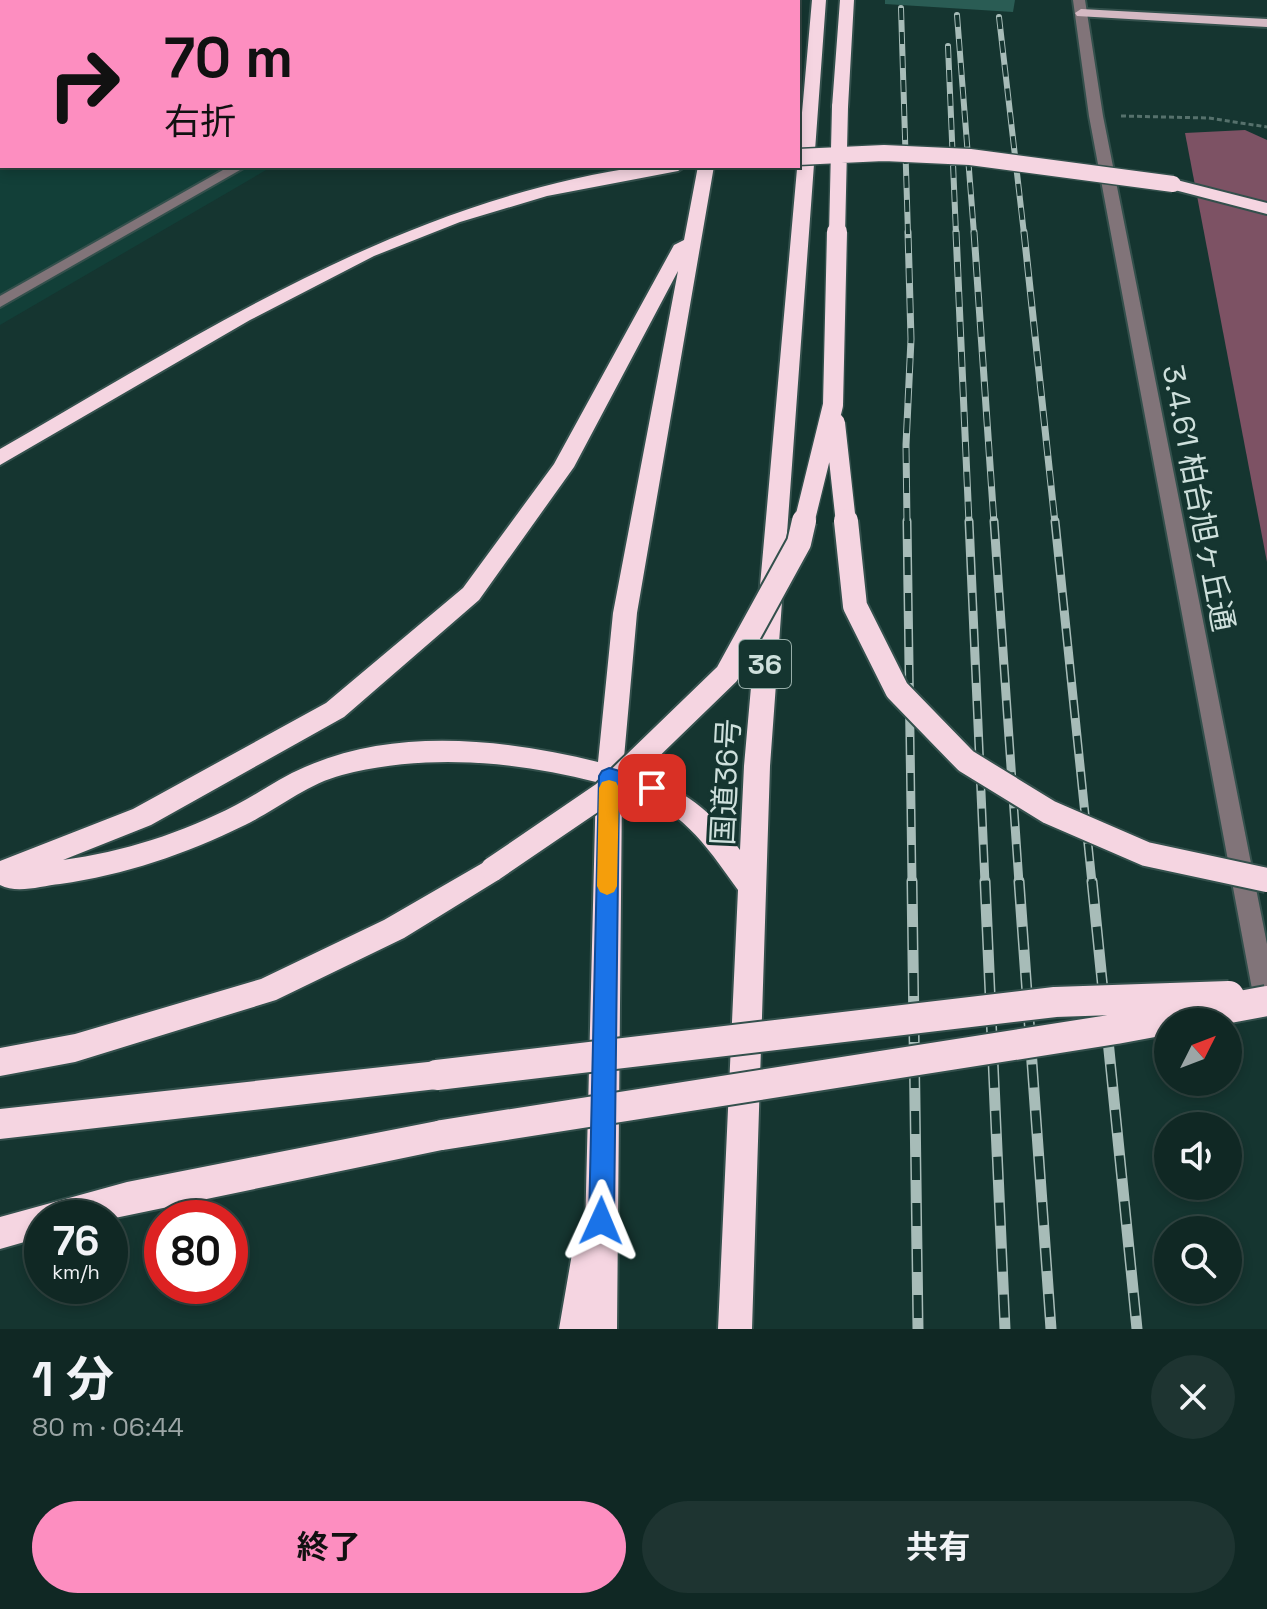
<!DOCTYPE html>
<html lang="ja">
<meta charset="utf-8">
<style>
:root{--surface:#102824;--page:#1e3431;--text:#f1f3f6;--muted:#9ca6a6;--line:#304441;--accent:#fd8ec0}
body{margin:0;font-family:"Space Grotesk","Noto Sans JP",sans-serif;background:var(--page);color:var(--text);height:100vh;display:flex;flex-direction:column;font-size:30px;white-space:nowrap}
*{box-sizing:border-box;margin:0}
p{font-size:26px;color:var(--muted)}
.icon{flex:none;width:44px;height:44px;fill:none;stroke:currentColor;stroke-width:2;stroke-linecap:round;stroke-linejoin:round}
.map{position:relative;height:1329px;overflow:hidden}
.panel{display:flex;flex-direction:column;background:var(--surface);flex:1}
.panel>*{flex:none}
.banner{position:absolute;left:0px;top:0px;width:800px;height:168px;box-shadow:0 4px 12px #0003,0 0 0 2px var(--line);background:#fd8ec0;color:#111;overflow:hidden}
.needle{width:52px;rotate:48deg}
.buttons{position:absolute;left:1154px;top:1008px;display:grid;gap:16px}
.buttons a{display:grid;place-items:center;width:88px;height:88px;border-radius:50%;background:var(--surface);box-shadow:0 4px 12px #0003,0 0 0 2px var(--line);font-size:40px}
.speed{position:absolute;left:24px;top:1200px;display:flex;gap:16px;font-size:40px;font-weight:700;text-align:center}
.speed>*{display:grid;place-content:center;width:104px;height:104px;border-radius:50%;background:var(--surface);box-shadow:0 4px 12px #0003,0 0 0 2px var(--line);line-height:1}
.speed small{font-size:20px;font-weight:400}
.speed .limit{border:12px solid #d22;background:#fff;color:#111}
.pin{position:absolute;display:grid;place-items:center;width:68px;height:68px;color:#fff;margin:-34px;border-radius:16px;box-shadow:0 4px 12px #0006}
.me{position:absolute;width:88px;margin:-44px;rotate:1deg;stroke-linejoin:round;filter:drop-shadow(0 0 6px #0008)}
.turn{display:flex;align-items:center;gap:28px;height:168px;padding:0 32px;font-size:36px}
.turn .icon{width:104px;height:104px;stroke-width:2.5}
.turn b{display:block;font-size:56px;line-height:68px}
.round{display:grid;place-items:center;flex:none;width:84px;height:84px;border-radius:42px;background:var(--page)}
.headline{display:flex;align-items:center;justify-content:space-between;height:136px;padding:0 32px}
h1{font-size:48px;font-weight:700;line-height:60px}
.primary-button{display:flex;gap:16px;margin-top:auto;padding:16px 32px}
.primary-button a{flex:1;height:92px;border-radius:48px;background:var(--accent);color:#111;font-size:32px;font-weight:700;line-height:92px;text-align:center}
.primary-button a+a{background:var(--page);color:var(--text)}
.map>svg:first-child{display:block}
.built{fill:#123f38}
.forest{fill:#7d5264}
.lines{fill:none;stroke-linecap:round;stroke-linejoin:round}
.minor-casing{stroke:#33504c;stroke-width:4}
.major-casing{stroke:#33504c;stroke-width:4}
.highway-casing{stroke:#33504c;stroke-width:4}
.path{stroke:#56716c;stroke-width:3;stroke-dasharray:5 3;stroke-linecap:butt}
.minor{fill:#817479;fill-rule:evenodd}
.major{fill:#d4b9c3;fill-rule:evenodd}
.highway{fill:#f5d5e1;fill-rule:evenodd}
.rail-far3-casing{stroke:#a7bcb8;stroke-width:6}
.rail-far2-casing{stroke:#a7bcb8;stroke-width:7}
.rail-far1-casing{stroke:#a7bcb8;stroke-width:9}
.rail-casing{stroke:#a7bcb8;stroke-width:11}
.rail-far3{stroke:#153530;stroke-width:4;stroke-dasharray:12;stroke-linecap:butt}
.rail-far2{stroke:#153530;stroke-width:5;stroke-dasharray:15;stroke-linecap:butt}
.rail-far1{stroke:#153530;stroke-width:6;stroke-dasharray:18;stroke-linecap:butt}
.rail{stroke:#153530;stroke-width:8;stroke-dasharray:23;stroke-linecap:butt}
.highway-bridge-far3-casing{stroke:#33504c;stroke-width:19;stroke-linecap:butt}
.highway-bridge-far2-casing{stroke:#33504c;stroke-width:23;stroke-linecap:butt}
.highway-bridge-far1-casing{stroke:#33504c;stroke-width:28;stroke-linecap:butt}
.highway-bridge-casing{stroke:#33504c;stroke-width:34;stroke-linecap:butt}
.highway-bridge-far3{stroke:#f5d5e1;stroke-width:16}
.highway-bridge-far2{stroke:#f5d5e1;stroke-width:20}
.highway-bridge-far1{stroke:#f5d5e1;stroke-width:24}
.highway-bridge{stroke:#f5d5e1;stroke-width:30}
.wall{fill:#2a5c54}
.route{fill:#1a73e8;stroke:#114b97;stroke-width:2}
.slow{fill:#f59e0b}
.labels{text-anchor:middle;stroke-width:6;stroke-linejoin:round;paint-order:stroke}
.shield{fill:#153530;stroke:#96ada8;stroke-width:2}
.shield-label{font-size:28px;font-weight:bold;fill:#cee0dc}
.street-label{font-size:30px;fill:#cee0dc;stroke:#153530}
</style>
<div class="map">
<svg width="1267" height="1329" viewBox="0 0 1267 1329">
<rect width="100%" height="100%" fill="#153530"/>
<path class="built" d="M0,0H565L2,2V166H273L0,325Z"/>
<path class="forest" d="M1245,130L1267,140V562L1185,133Z"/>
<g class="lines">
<g class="minor-casing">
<path id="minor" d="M92,0H108L91,2Z
M525,0H539L524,2Z
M1073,0H1085L1103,116L1267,944V1016L1258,1013L1255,1005L1089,116Z
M2,37V45L0,46V38Z
M230,166H247L0,307V296Z"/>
</g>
<g class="major-casing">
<path id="major" d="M1081,9L1267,19V27L1077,16L1075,13Z"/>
</g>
<g class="highway-casing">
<path id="highway" d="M733,0H747V2H733Z
M812,0H826L770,766L752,1329H718L738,890C703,841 682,809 622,789L617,1329H559L573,1248L577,1236L585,1233L596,782C513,761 426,753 342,775C307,784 278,809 245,825C186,854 124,875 60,884C41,886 17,894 0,885V861L133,809L326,703L463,588L554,464L674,245L684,240L698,166H714L637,613L623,769C677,786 706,803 740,850L744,766ZM678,271L613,613L598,762C504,739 396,727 305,767C281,777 259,793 236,805C182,833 123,852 63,860L151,825L344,717L479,600L574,467Z
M840,0H854L848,107L840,112L832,107Z
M644,166H686L678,171L547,196L460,222L374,256L250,320L0,465V449C207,330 402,201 644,166Z
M1173,179L1267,203V214L1167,188L1165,184L1167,180Z
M493,857L503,861L507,869L503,877L404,938L276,1000L75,1062L0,1076V1048L75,1034L261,979L384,920Z
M437,1061L448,1065L452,1075L448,1085L437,1089L0,1139V1109Z
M442,1120L453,1124L457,1135L453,1146L442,1150L110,1219L42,1218V1237L0,1249V1217L127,1182Z"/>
</g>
<path class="path" d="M1121,116L1209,118L1267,127"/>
<use href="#minor" class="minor"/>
<use href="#major" class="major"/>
<use href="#highway" class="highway"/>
<g class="rail-far3-casing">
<path id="rail-far3" d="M901,8L908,234
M957,15L974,234
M999,17L1024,234
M948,46L956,234"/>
</g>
<g class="rail-far2-casing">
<path id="rail-far2" d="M956,232L969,523
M974,232L994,523
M1024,232L1055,523
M907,523L906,445L911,339L908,232"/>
</g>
<g class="rail-far1-casing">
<path id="rail-far1" d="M907,521L912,883
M969,521L985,883
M994,521L1019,883
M1055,521L1092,883"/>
</g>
<g class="rail-casing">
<path id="rail" d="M912,881L918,1329
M985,881L1005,1329
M1019,881L1051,1329
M1092,881L1137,1329"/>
</g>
<use href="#rail-far3" class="rail-far3"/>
<use href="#rail-far2" class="rail-far2"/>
<use href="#rail-far1" class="rail-far1"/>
<use href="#rail" class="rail"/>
<g class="highway-bridge-far3-casing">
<path id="highway-bridge-far3" d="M798,157L884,153L970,157L1173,184
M837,234L840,107"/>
</g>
<g class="highway-bridge-far2-casing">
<path id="highway-bridge-far2" d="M835,423L846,523
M804,523L833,405L837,232"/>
</g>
<g class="highway-bridge-far1-casing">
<path id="highway-bridge-far1" d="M846,521L855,606L897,690L966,761L1049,812L1146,854L1267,880
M493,869L603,794L727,674L799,543L804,521"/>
</g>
<g class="highway-bridge-casing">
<path id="highway-bridge" d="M437,1075L1055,1002L1229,996
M442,1135L1116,1029L1267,1001"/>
</g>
<use href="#highway-bridge-far3" class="highway-bridge-far3"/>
<use href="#highway-bridge-far2" class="highway-bridge-far2"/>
<use href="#highway-bridge-far1" class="highway-bridge-far1"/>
<use href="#highway-bridge" class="highway-bridge"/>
</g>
<path class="wall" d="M885,0H1015L1013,12L885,4Z"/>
<path class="route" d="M609,768L659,782L662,788L659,793L652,796L619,787L614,1221L610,1230L601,1234L593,1230L589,1221L599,776L602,771Z"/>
<path class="slow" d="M609,780L616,782L619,788L617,886L614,892L607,895L600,892L597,886L599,788L602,782Z"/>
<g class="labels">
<rect class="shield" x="739" y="640" width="52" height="48" rx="6"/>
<g class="shield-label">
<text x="765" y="674">36</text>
</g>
<g class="street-label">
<text transform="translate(1198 498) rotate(79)" y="10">3.4.61 柏台旭ヶ丘通</text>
<text transform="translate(726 782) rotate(-87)" y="10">国道36号</text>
</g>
</g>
</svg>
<div class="buttons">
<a><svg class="needle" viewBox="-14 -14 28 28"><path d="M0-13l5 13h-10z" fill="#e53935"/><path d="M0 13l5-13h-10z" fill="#9ca6a6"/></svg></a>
<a><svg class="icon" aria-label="sound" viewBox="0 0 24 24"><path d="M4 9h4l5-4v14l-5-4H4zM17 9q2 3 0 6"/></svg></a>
<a><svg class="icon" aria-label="search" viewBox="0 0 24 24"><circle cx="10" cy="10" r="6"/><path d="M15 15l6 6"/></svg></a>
</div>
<div class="speed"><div>76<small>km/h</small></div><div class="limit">80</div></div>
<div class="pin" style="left:652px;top:788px;background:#d93025"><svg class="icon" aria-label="arrive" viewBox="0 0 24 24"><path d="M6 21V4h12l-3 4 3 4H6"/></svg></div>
<svg class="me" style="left:601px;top:1221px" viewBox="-20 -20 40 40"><path d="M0-17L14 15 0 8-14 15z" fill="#1a73e8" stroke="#fff" stroke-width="4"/></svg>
<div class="banner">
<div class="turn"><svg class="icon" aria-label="right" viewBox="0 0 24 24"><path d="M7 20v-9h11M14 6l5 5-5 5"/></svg><div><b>70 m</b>右折</div></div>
</div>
</div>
<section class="panel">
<div class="headline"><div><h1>1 分</h1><p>80 m · 06:44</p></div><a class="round"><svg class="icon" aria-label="close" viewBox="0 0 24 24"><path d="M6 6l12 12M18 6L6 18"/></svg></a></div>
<div class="primary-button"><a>終了</a><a>共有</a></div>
</section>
